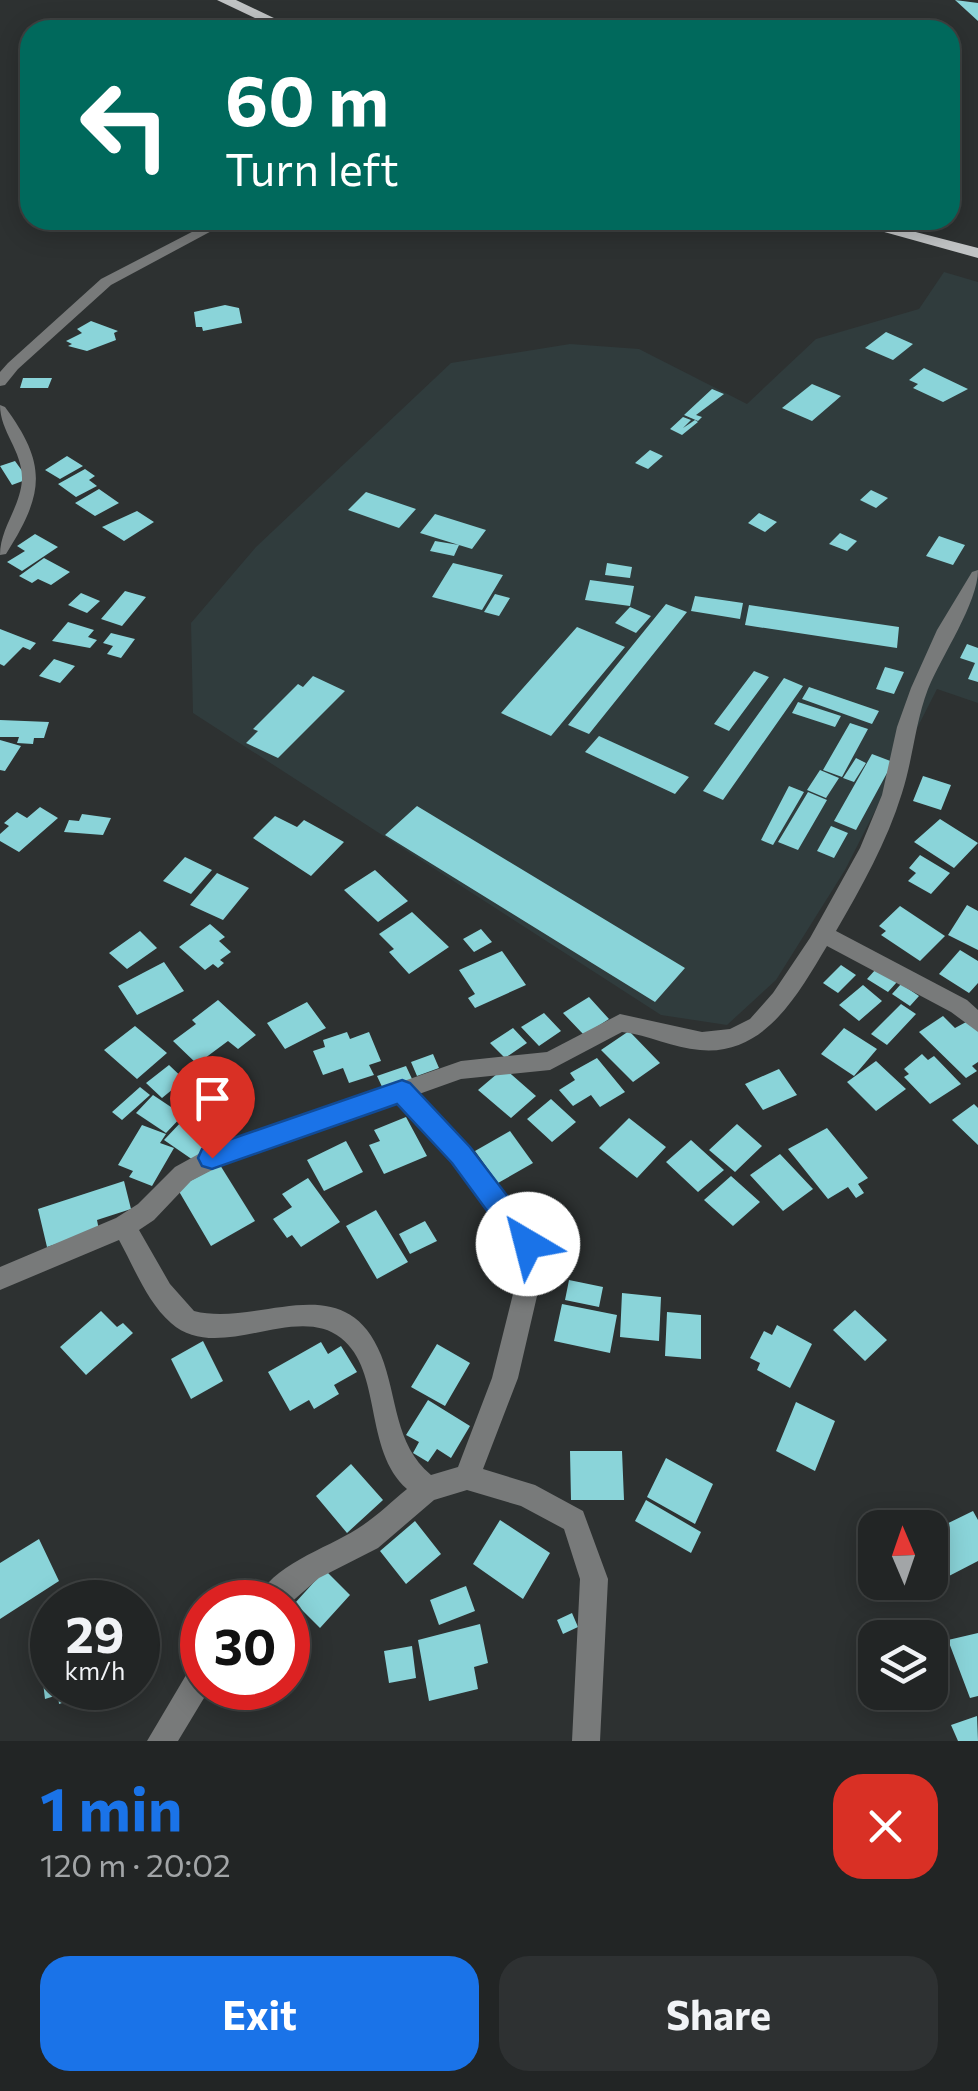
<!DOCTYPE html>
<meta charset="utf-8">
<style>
:root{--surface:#222525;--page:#2e3132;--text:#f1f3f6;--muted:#a2a5a7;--line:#3f4242;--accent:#1a73e8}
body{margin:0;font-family:Commissioner,sans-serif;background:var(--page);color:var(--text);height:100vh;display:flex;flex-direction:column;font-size:38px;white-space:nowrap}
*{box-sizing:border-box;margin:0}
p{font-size:32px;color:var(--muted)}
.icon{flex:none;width:55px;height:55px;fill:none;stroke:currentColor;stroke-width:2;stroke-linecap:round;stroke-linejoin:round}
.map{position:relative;height:1741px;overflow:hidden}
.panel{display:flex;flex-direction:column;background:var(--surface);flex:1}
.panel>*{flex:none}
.banner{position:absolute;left:20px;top:20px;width:940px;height:210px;border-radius:30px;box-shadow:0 5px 25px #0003,0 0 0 2px var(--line);background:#00695c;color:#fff;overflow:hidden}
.needle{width:65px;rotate:358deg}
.fabs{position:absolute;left:858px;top:1510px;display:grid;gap:20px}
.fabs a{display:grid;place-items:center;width:90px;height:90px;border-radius:20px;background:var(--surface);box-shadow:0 5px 25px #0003,0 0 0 2px var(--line);font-size:50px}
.speed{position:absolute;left:30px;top:1580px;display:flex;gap:20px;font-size:50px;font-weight:700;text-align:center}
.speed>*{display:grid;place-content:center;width:130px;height:130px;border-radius:50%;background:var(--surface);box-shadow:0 5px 25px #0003,0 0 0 2px var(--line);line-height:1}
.speed small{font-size:25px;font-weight:400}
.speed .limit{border:15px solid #d22;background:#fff;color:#111}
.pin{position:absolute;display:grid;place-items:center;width:85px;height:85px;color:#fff;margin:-102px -42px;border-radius:50% 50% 50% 0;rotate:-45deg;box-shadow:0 0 10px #0007}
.pin .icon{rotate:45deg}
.me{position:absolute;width:110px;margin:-55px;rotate:323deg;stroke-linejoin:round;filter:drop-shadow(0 0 8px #0008)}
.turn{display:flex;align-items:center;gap:35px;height:210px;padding:0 40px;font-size:45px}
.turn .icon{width:130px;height:130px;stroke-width:2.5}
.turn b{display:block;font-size:70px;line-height:85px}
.round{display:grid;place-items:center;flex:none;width:105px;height:105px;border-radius:30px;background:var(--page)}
.overview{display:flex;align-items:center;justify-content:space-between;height:170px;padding:0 40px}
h1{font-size:60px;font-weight:700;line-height:75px;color:var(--accent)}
.button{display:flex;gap:20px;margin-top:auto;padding:20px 40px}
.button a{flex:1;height:115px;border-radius:30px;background:var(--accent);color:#fff;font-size:40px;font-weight:700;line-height:115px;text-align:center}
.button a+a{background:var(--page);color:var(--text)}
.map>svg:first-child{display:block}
.built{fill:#303c3d}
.building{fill:#8ad4d9}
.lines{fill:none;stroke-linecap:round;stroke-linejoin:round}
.street{fill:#787a7a;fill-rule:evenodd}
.primary{fill:#c0c3c4;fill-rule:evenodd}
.route{fill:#1a73e8;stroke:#114b97;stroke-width:2.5}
</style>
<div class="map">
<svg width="978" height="1741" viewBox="0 0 978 1741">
<rect width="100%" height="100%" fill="#2d3131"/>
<path class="built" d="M944,272L978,282V703L937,689L845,870L776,980L727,1025L661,1015L193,713L191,623L256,547L451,363L570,344L639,349L747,404L816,339L919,309Z"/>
<path class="building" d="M955,0L978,3V21Z
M225,305L239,308L242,323L203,331L202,327H196L194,312Z
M91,321L118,331L114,333L116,340L87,351L68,346L72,344L66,341L82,333L77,329Z
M886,332L913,344L893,360L865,348Z
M924,368L968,389L943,402L913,388L918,384L909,380Z
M23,378H52L48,388H20Z
M812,384L841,396L812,421L782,408Z
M712,389L724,394L696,415L702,417L698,421L684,415Z
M683,417L691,420L683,428L695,420L698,422L682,435L670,429Z
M650,450L663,456L648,469L635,463Z
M67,456L83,466L60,479L45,470Z
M15,461L28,479L12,485L0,466Z
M85,469L95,476L89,480L97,486L76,497L58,484Z
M99,489L119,503L95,516L75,503Z
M871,490L888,498L876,508L860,500Z
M366,492L416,509L399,528L348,510Z
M137,511L154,522L124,541L102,527Z
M759,513L777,522L765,532L748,523Z
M435,514L486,530L472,549L420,533Z
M840,533L857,541L847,551L829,544Z
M35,534L58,547L22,571L7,562L25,551L17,546Z
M939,536L965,545L953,565L926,556Z
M435,541L459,545L454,556L430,551Z
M44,558L70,572L51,585L38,579L32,583L19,576Z
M453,563L503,575L482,610L432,597Z
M607,563L632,567L630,578L605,575Z
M590,580L634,586L630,606L585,600Z
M125,591L146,597L122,626L101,619Z
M81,593L100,601L87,613L68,605Z
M495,594L510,598L499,616L484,612Z
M695,596L743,603L740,619L691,611Z
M666,604L687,612L589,734L568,725Z
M749,605L899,627L897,648L745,625Z
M630,607L651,616L636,633L615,623Z
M68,622L94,630L88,637L97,640L90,648L52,641Z
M577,627L625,647L551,736L501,713Z
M0,629L36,643L30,650L23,647L4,666L0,664Z
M111,633L135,639L121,658L107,654L113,646L103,643Z
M967,644L978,648V682L968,679L975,663L960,658Z
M54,659L75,666L60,683L39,676Z
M885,667L904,672L894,694L876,689Z
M754,671L769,677L729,731L714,724Z
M313,676L345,691L278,758L246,743L258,731L253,729L298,684L303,687Z
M784,678L803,686L723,800L703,791Z
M809,687L879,711L872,724L802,699Z
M798,702L841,716L835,727L792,713Z
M0,720L49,722L44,738H34L33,744L17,743L19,737H0Z
M850,723L868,729L842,777L823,770Z
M599,736L689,777L675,794L585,752Z
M0,740L21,746L5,771L0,770Z
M872,754L893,762L856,830L834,821Z
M856,758L866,763L854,782L843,778Z
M820,770L839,778L826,798L807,790Z
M923,776L951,785L941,810L913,801Z
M789,786L804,792L773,845L761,840Z
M808,792L827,800L798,850L778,842Z
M417,806L685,968L655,1002L385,835Z
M40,807L58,818L19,852L0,841V834L9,826L4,823L17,812L27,818Z
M82,814L111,818L103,835L64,832L69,820L79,821Z
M275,816L297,827L304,820L344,842L311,876L253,838Z
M940,819L978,843L954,868L914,842Z
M831,826L848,833L834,858L817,851Z
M920,855L950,873L931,894L908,881L916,873L909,868Z
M185,857L212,870L191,894L163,881Z
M375,870L408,901L378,922L344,890Z
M217,873L249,888L223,920L190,905Z
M967,905L978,911V950L948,935Z
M900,906L945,936L920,961L881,935L886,931L879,926Z
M412,912L449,947L409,974L389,952L394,949L379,934Z
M210,924L225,937L219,941L231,952L220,960L224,963L218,968L213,964L205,970L179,947Z
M481,929L492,942L474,952L463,939Z
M140,931L157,948L127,969L109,953Z
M960,950L978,961V983L969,993L939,974Z
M502,951L526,985L475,1008L468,998L475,994L459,970Z
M164,962L184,991L137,1015L118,986Z
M841,965L856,975L838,993L823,983Z
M876,969L897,982L888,992L867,979Z
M901,984L919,996L910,1006L892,994Z
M863,985L882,1001L859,1021L839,1005Z
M589,997L609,1019L584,1035L563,1013Z
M218,1000L256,1035L238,1049L228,1041L197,1064L173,1041L196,1024L192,1020Z
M307,1002L326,1028L285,1049L267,1023Z
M901,1004L916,1014L887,1045L871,1034Z
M544,1013L561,1031L539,1046L521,1027Z
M943,1016L955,1028L968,1021L978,1031V1062L972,1066L977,1071L966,1078L919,1032Z
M135,1026L167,1053L137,1079L104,1050Z
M513,1028L527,1043L505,1058L490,1043Z
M844,1028L877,1049L854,1076L821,1054Z
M629,1031L660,1063L633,1082L601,1050Z
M347,1032L350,1039L369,1032L381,1061L369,1065L374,1075L349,1083L343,1068L323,1075L313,1051L325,1047L323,1040Z
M433,1054L439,1068L417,1076L411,1062Z
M922,1054L928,1060L934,1056L961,1084L930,1104L904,1077L909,1074L904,1069Z
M597,1058L625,1092L600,1107L591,1095L573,1106L559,1090L575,1080L570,1073Z
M876,1061L906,1089L876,1111L847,1082Z
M169,1065L189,1084L178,1093L173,1089L162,1098L146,1083Z
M406,1066L413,1081L384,1091L377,1076Z
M504,1068L536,1096L511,1118L478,1090Z
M779,1069L797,1095L763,1110L745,1084Z
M140,1087L150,1095L122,1120L112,1112Z
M153,1095L183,1115L166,1133L136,1113Z
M551,1099L576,1122L552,1142L527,1119Z
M974,1104L978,1108V1145L952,1120Z
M197,1105L218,1120L206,1133L184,1118Z
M406,1117L427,1156L384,1174L369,1145L380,1141L374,1130Z
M629,1118L666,1147L637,1178L599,1148Z
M183,1120L212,1140L193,1160L164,1140Z
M737,1124L762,1146L735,1172L709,1150Z
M142,1125L166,1134L160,1143L174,1148L152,1186L129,1177L133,1171L118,1165Z
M827,1128L868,1178L858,1184L864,1193L856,1198L848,1187L828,1199L788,1149Z
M510,1131L533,1163L498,1183L475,1151Z
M691,1140L724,1170L698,1192L666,1162Z
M346,1141L363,1172L324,1191L307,1160Z
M780,1154L813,1189L783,1211L750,1175Z
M220,1165L255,1221L211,1246L177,1188Z
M731,1176L760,1202L733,1226L704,1200Z
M308,1178L340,1222L301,1247L292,1235L287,1238L273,1219L292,1207L282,1194Z
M124,1181L131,1209L97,1220L99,1230L47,1247L38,1209Z
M554,1203L566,1217L553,1226L541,1211Z
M376,1210L408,1262L377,1279L346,1226Z
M425,1221L437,1241L410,1254L399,1234Z
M569,1280L603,1287L599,1307L565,1300Z
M622,1293L661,1297L659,1341L620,1337Z
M562,1304L617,1315L610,1353L554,1341Z
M855,1310L887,1340L865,1361L833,1330Z
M101,1311L117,1327L123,1323L133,1333L86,1375L60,1347Z
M667,1312L701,1315V1359L665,1356Z
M777,1325L812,1344L790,1388L757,1370L760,1363L750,1358L764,1331L772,1335Z
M203,1341L223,1381L191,1399L171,1359Z
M321,1342L328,1354L341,1346L357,1372L334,1385L339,1394L314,1409L309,1400L290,1411L268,1372Z
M437,1344L470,1363L445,1406L411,1387Z
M428,1400L470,1426L451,1458L437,1449L428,1462L413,1453L419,1442L406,1435Z
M796,1402L835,1421L815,1471L776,1451Z
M570,1451H622L624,1500H571Z
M666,1458L713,1484L695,1524L647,1497Z
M351,1464L383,1500L347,1533L316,1496Z
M646,1500L701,1532L691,1553L635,1521Z
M973,1511L978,1520V1561L949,1576L930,1544V1532Z
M500,1520L550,1553L523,1599L473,1564Z
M415,1521L441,1554L406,1584L380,1551Z
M39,1539L59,1581L0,1619V1563Z
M325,1570L350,1595L320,1628L295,1603Z
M466,1586L475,1611L439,1625L430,1600Z
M52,1609V1688H88L89,1694L59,1704L58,1695L45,1699L37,1633L47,1630L45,1611Z
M572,1613L578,1627L563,1634L557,1620Z
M480,1624L488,1663L474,1667L478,1689L429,1701L418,1640Z
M978,1633V1696L970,1698L948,1640Z
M412,1646L416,1678L389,1683L384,1651Z
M977,1716L978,1741H958L951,1725Z"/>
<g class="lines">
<path class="street" d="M215,220H232L111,285L18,369L5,385L0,386V372L8,363L101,279Z
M0,405L5,407C48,465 44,494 6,554L0,555C0,528 20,508 22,480C23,451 0,432 0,405Z
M978,570C978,603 942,655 928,689C915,723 913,759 902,793C887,842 861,888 836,931L967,1000L978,1010V1032L951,1012L827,946C798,994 765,1056 700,1050C673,1048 649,1035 622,1032L550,1070L461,1079L419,1094L469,1148L535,1236L544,1266L518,1378L483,1469L535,1485L583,1511L608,1579L600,1741H572L580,1579L564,1529L521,1506L467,1490L434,1500L378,1548L319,1578L288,1605L256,1602C270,1565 326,1549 357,1529C375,1518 391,1502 407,1489C363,1450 383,1371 341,1338C295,1302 218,1365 171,1323C147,1302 134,1267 119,1240L0,1290V1267L116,1218L138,1204L175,1167L204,1151L461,1061L547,1052L620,1014L702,1032L730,1029L750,1019L773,993L810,938L860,848L882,795L897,727L911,688L937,630L972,572ZM398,1102C432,1139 510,1220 520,1266L492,1378L458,1467L431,1475C394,1444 398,1398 381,1355C344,1264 259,1328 194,1311L170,1284L139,1230L154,1220L191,1181L220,1166Z
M202,1661V1688H210L178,1741H147L192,1665Z"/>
<path class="primary" d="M217,0H236L299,30H280Z
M841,220H869L978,248V258Z"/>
</g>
<path class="route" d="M402,1080L410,1083L470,1147L537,1235L541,1244L537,1253L528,1257L518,1253L452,1163L397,1104L212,1169L202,1166L198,1158L202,1149Z"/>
</svg>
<div class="fabs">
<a><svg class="needle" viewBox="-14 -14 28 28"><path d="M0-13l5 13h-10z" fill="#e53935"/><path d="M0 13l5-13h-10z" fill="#a2a5a7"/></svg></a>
<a><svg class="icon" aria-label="layers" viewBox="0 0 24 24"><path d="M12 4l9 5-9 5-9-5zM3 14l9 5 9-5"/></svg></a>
</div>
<div class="speed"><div>29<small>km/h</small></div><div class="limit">30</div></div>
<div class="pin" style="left:212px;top:1158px;background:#d93025"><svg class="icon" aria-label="arrive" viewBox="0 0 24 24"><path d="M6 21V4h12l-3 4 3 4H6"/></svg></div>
<svg class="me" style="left:528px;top:1244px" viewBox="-20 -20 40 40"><circle r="19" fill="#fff"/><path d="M0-13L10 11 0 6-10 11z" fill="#1a73e8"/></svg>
<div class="banner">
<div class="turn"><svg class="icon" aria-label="left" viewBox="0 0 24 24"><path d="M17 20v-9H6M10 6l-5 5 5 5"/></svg><div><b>60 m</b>Turn left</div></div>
</div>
</div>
<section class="panel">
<div class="overview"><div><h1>1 min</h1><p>120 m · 20:02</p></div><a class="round" style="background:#d93025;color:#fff"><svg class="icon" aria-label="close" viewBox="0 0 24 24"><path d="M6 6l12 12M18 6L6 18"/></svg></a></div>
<div class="button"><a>Exit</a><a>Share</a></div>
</section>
